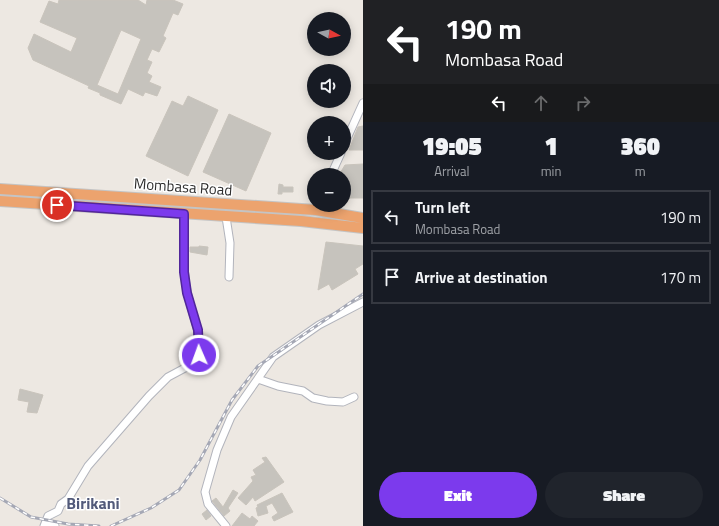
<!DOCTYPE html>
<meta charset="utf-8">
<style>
:root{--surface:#171b24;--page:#20242c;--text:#f1f3f6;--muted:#9ea1a6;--line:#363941;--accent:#7c3aed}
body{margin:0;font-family:"Titillium Web",sans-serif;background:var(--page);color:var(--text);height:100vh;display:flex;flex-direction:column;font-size:15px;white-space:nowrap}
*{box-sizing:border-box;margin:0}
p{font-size:13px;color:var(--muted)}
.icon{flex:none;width:22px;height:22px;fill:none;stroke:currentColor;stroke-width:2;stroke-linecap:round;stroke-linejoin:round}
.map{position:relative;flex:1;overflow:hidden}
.sheet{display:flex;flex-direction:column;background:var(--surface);width:356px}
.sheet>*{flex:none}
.guide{background:#202124;color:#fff;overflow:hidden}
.needle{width:26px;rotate:98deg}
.tools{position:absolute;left:307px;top:12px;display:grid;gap:8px}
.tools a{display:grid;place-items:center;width:44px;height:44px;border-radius:50%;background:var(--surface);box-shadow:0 2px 10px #0003;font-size:20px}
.pin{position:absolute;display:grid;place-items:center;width:34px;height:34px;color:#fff;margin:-17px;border:2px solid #fff;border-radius:50%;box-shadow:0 1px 4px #0007}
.me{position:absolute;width:44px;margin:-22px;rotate:358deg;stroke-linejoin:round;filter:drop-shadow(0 0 3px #0008)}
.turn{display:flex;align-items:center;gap:14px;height:84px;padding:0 16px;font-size:18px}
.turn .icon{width:52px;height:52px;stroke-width:2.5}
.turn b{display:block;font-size:28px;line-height:34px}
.lanes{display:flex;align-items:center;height:38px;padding:0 16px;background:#0003;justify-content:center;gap:20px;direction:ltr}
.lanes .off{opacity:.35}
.eta{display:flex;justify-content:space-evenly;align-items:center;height:68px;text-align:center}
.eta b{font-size:24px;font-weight:800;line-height:28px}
.cta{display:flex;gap:8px;margin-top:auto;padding:8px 16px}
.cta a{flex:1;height:46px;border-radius:24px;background:var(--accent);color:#fff;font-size:16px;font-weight:800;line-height:46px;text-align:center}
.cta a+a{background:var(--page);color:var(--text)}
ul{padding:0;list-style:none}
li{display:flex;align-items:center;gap:12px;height:54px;margin:0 8px 6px;padding:0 8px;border:2px solid var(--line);border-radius:0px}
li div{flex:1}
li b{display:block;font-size:15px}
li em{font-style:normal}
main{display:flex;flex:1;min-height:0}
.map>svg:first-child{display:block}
.building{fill:#c6c3bd;stroke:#c9c4bc;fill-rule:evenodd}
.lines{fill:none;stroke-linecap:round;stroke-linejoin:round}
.minor-casing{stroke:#b2b4bc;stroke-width:9}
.highway-casing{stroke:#c4c4c4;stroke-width:12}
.minor{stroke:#fff;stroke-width:7}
.highway{stroke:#eca36e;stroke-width:10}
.rail-casing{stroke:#a5a8b5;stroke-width:3}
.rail{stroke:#fff;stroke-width:1.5;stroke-dasharray:4.5;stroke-linecap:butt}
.route-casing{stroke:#51269a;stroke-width:10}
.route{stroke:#7c3aed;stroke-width:7}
.labels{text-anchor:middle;stroke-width:3;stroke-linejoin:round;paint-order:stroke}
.street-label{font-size:15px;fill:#2e2e2e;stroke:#fff}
.neighbourhood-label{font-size:16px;font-weight:bold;fill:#525a7a;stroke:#fff}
</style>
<main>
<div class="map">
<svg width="363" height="526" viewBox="0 0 363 526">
<rect width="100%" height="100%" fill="#ede8e2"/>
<path class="building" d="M59,0H138L146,5L147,0H173L183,4L178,15L173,13L163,36L166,38L159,52L152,49L147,60L152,62L147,73L152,76L149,82L161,87L157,96L145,92L143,96L128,89L121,104L100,95V93L88,88L89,86L33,60L28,48L34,34L71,52L77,38L40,22L49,1L58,4ZM121,30L141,39L118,94L97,85Z
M188,96L218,110L188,176L146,156L172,101L183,106Z
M229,114L271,133L246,191L203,172Z
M363,126V150H349L358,127Z
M363,164V198H344V175H339L345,165Z
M279,184L283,185V187H293V192H282V194H278Z
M326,242L363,246V264L355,269L358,274L332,290L329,284L318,290Z
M199,246L208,247L207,255L190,252V247H199Z
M20,389L43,395L37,413L27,412L29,402L18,400Z
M266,457L284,482L255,501L253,497L246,505L238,498L253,481L251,477L256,475L253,470L265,462L262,458Z
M233,490L238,493L228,508L230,511L224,516L212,501L216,498L223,507Z
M282,493L293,512L274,521L272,517L278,513L272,503L266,506L268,513L258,516L256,508L258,507L257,505Z
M207,510L211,516L206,520L202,514Z
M242,513L250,519L252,516L258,521L254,526H232Z"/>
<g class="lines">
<g class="minor-casing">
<path id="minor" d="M344,145L363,103
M331,175L341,153
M226,217L230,243L229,277
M258,379L278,386L303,391L313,398L327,401L343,402L354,397
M45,524L55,526
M44,526L48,516L58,511L61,504L68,499L88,466L149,396L168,377L198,361C205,335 189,311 186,285C182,262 184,238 184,214
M226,526L208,504L205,492L217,450L231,417L273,357L319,325L363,302"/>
</g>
<g class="highway-casing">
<path id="highway" d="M0,189L316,210L363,218
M0,201L301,221L363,228"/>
</g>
<use href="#minor" class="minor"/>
<use href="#highway" class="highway"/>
<g class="rail-casing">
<path id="rail" d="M0,498L31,517L68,524L99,526
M111,526L151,508L179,490L200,460L232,400L258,366L363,294"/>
</g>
<use href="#rail" class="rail"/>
</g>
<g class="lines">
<g class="route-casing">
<path id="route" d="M57,205L184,214V272L187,293L198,330L199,355"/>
</g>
<use href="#route" class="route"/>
</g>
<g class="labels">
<g class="street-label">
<text transform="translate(183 187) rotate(4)" y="5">Mombasa Road</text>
</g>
<g class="neighbourhood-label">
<text x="93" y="509">Birikani</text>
</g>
</g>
</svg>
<div class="tools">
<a><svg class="needle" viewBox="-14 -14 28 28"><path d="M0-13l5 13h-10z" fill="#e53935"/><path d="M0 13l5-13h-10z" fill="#9ea1a6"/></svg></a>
<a><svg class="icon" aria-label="sound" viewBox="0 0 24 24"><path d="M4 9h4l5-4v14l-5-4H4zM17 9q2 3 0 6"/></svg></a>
<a>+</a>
<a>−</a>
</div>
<div class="pin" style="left:57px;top:205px;background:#d93025"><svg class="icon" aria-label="arrive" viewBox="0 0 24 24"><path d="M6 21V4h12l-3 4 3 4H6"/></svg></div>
<svg class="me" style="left:199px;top:355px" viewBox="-20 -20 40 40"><circle r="17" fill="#7c3aed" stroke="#fff" stroke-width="3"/><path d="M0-11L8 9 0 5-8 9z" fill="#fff"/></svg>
</div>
<section class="sheet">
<div class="guide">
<div class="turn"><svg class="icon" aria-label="left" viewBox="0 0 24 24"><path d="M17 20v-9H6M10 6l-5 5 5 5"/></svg><div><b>190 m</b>Mombasa Road</div></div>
<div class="lanes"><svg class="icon" aria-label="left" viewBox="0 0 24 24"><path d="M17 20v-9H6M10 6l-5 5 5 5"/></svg><svg class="icon off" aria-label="ahead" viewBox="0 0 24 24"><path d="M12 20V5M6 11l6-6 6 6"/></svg><svg class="icon off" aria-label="right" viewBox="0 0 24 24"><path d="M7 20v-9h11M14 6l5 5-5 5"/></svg></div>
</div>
<div class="eta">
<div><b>19:05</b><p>Arrival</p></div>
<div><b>1</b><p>min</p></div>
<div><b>360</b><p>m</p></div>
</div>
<ul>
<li><svg class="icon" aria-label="left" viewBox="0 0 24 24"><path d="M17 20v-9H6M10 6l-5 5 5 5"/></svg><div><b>Turn left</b><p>Mombasa Road</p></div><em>190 m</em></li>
<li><svg class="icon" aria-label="arrive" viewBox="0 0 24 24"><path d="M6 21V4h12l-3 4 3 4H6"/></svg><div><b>Arrive at destination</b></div><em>170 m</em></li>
</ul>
<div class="cta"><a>Exit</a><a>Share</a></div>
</section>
</main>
